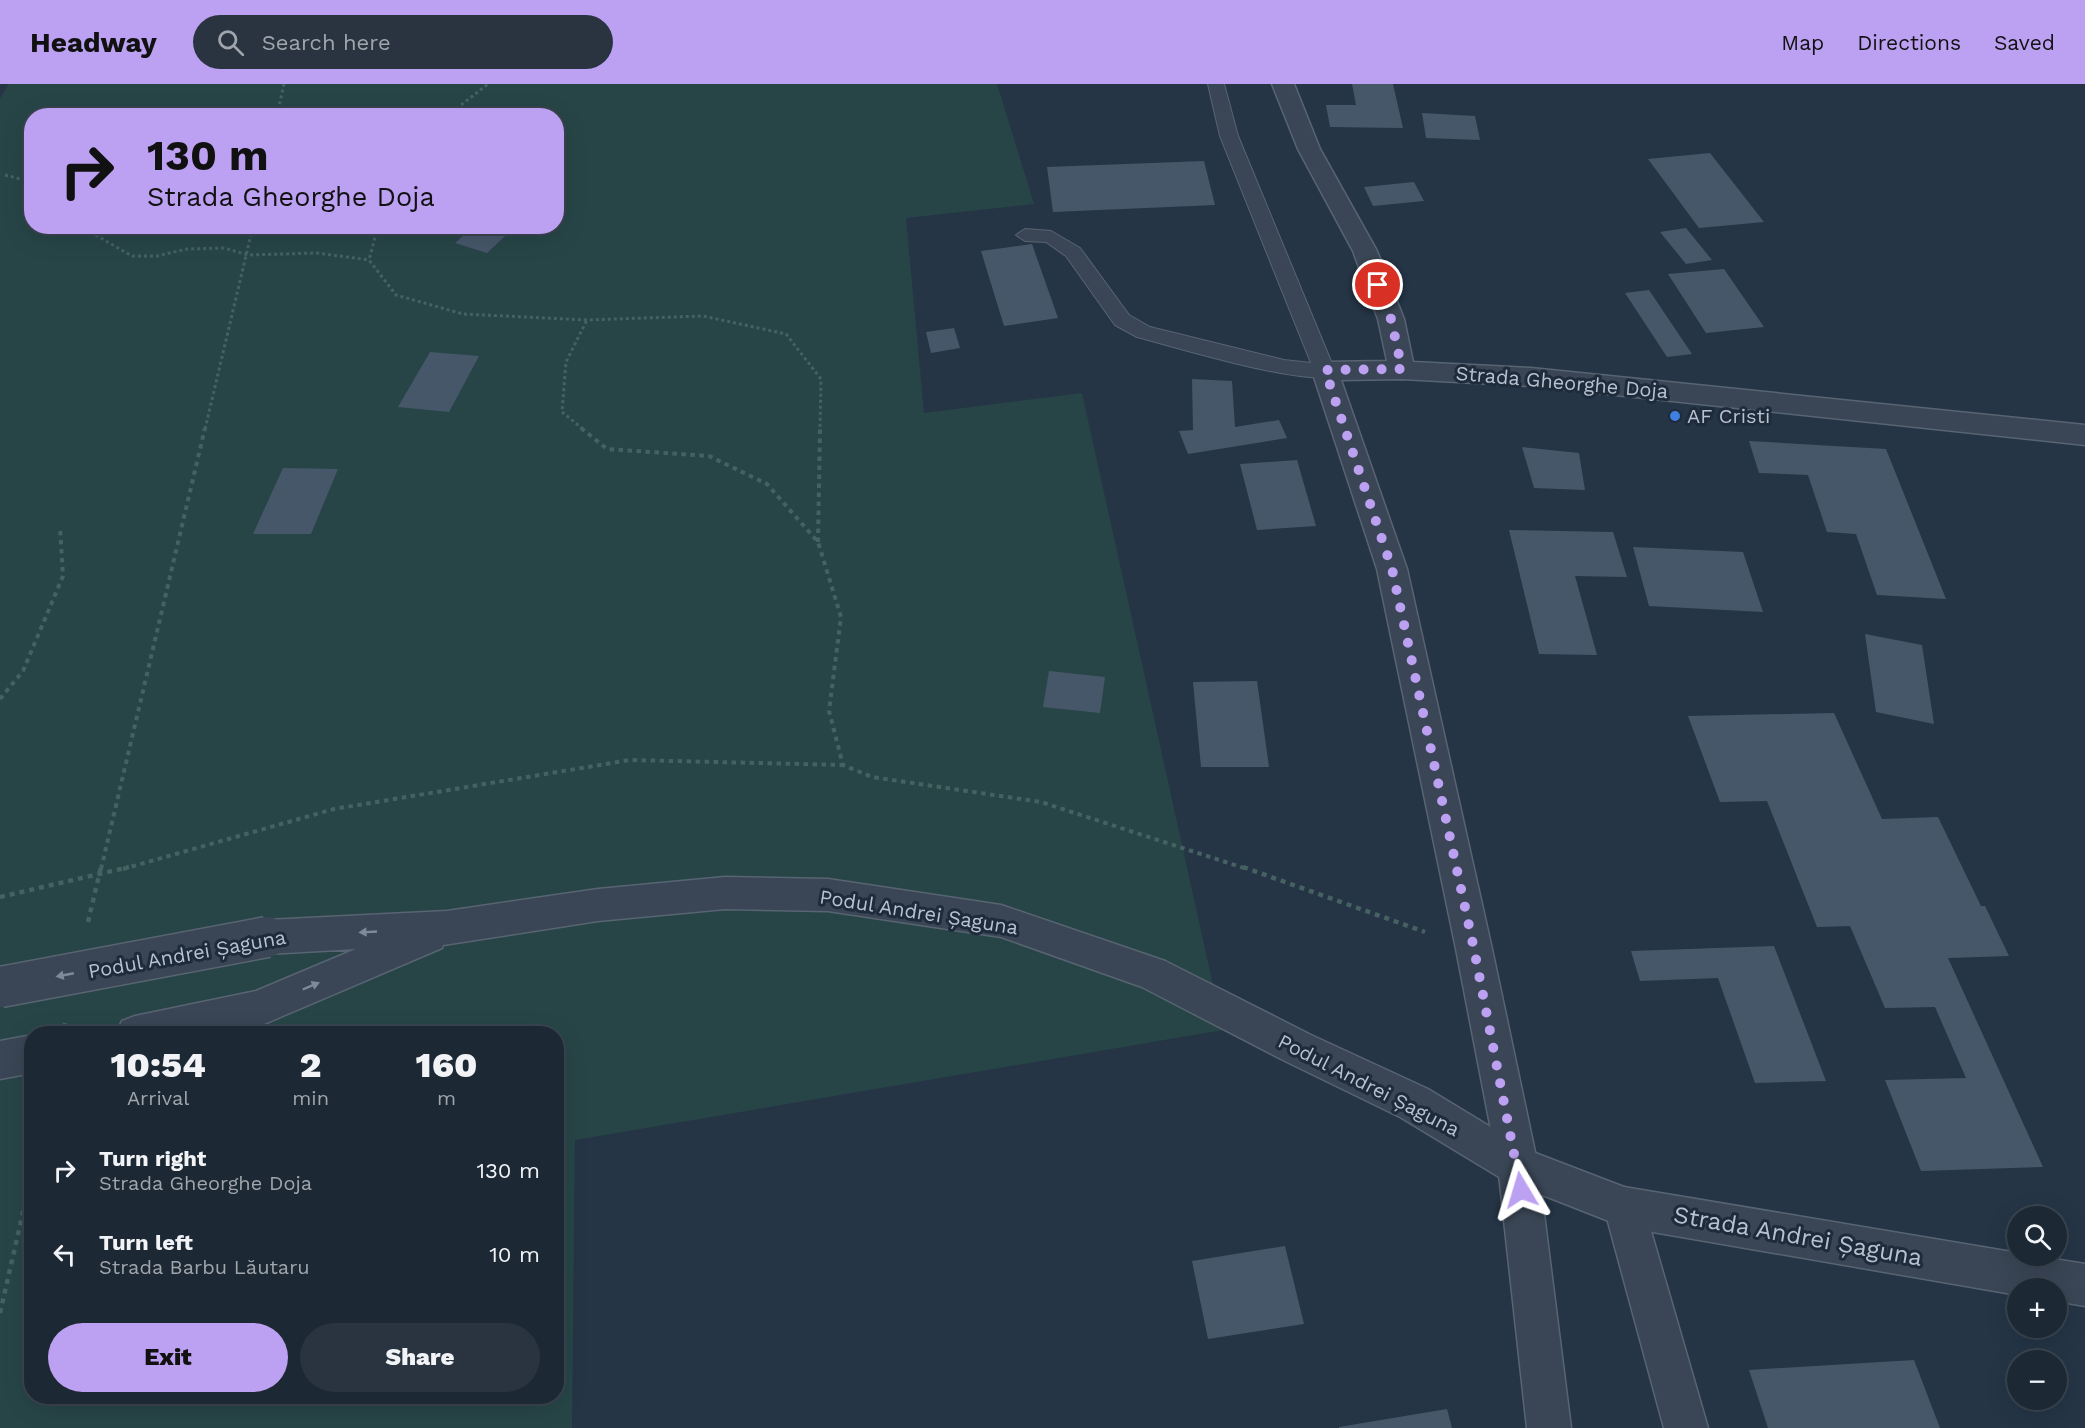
<!DOCTYPE html>
<meta charset="utf-8">
<style>
:root{--surface:#1c2834;--page:#293440;--text:#f1f3f6;--muted:#a0a6ac;--line:#3a444f;--accent:#bca0f2}
body{margin:0;font-family:"Work Sans",sans-serif;background:var(--page);color:var(--text);height:100vh;display:flex;flex-direction:column;font-size:22px;white-space:nowrap}
*{box-sizing:border-box;margin:0}
p{font-size:20px;color:var(--muted)}
.icon{flex:none;width:33px;height:33px;fill:none;stroke:currentColor;stroke-width:2;stroke-linecap:round;stroke-linejoin:round}
.map{position:relative;flex:1;overflow:hidden}
.drawer{position:absolute;left:24px;top:942px;width:540px;height:378px;display:flex;flex-direction:column;background:var(--surface);border-radius:24px;box-shadow:0 6px 24px #0002,0 0 0 2px var(--line)}
.drawer>*{flex:none}
.guide{position:absolute;left:24px;top:24px;width:540px;height:126px;border-radius:24px;box-shadow:0 6px 24px #0002,0 0 0 2px var(--line);background:#bca0f2;color:#111;overflow:hidden}
.tools{position:absolute;left:2007px;top:1122px;display:grid;gap:12px}
.tools a{display:grid;place-items:center;width:60px;height:60px;border-radius:50%;background:var(--surface);box-shadow:0 6px 24px #0002,0 0 0 2px var(--line);font-size:30px}
.pin{position:absolute;display:grid;place-items:center;width:51px;height:51px;color:#fff;margin:-26px;border:3px solid #fff;border-radius:50%;box-shadow:0 2px 6px #0007}
.me{position:absolute;width:66px;margin:-33px;rotate:353deg;stroke-linejoin:round;filter:drop-shadow(0 0 4px #0008)}
.turn{display:flex;align-items:center;gap:21px;height:126px;padding:0 24px;font-size:27px}
.turn .icon{width:78px;height:78px;stroke-width:2.5}
.turn b{display:block;font-size:42px;line-height:51px}
.eta{display:flex;justify-content:space-evenly;align-items:center;height:102px;text-align:center}
.eta b{font-size:36px;font-weight:800;line-height:42px}
.primary-button{display:flex;gap:12px;margin-top:auto;padding:12px 24px}
.primary-button a{flex:1;height:69px;border-radius:36px;background:var(--accent);color:#111;font-size:24px;font-weight:800;line-height:69px;text-align:center}
.primary-button a+a{background:var(--page);color:var(--text)}
ul{padding:0;list-style:none}
li{display:flex;align-items:center;gap:18px;height:84px;padding:0 24px}
li div{flex:1}
li b{display:block;font-size:22px}
li em{font-style:normal}
header{display:flex;align-items:center;gap:36px;box-sizing:border-box;height:84px;padding:0 30px;background:var(--accent);color:#111}
header strong{font-size:28px}
nav{display:flex;gap:33px;margin-inline-start:auto;font-size:21px}
.search{width:420px;height:54px;background:var(--page);display:flex;align-items:center;gap:15px;box-sizing:border-box;padding:0 21px;border-radius:33px;color:var(--muted);font-size:22px}
.map>svg:first-child{display:block}
.green{fill:#274547;fill-rule:evenodd}
.building{fill:#47576a}
.lines{fill:none;stroke-linecap:round;stroke-linejoin:round}
.service-casing{stroke:#586472;stroke-width:2}
.minor-casing{stroke:#586472;stroke-width:3}
.tertiary-casing{stroke:#586472;stroke-width:3}
.path-far2{stroke:#466162;stroke-width:3;stroke-dasharray:3 3;stroke-linecap:butt}
.path-far1{stroke:#466162;stroke-width:4;stroke-dasharray:4.5 4.5;stroke-linecap:butt}
.path{stroke:#466162;stroke-width:4.5;stroke-dasharray:5 5;stroke-linecap:butt}
.service{fill:#3a4655;fill-rule:evenodd}
.minor{fill:#3a4655;fill-rule:evenodd}
.tertiary{fill:#3a4655;fill-rule:evenodd}
.tertiary-bridge-casing{stroke:#586472;stroke-width:43;stroke-linecap:butt}
.tertiary-bridge{stroke:#3a4655;stroke-width:40}
.oneway{fill:#7f8a98}
.route{stroke:#bca0f2;stroke-width:10;stroke-dasharray:0 18}
.shop-dot{fill:#3f7fe0;stroke:#1e2b3b;stroke-width:2}
.labels{text-anchor:middle;stroke-width:6;stroke-linejoin:round;paint-order:stroke}
.street-label{font-size:20px;fill:#b8c1ce;stroke:#1e2b3b}
.poi-label{font-size:20px;fill:#b8c1ce;stroke:#1e2b3b;text-anchor:start}
.near-street-label{font-size:24px;fill:#b8c1ce;stroke:#1e2b3b}
</style>
<header>
<strong>Headway</strong>
<div class="search"><svg class="icon" aria-label="search" viewBox="0 0 24 24"><circle cx="10" cy="10" r="6"/><path d="M15 15l6 6"/></svg>Search here</div>
<nav><a>Map</a><a>Directions</a><a>Saved</a></nav>
</header>
<div class="map">
<svg width="2085" height="1344" viewBox="0 0 2085 1344">
<rect width="100%" height="100%" fill="#253546"/>
<path class="green" d="M9,0H997L1034,120L906,134L924,329L1082,309L1223,946L575,1056L572,1344H0V14ZM32,32H556V142H32ZM32,950H556V1312H32Z"/>
<path class="building" d="M1352,0H1393L1403,44L1330,43L1326,21H1356Z
M1422,29L1475,32L1480,56L1426,54Z
M1710,69L1764,138L1699,144L1648,75Z
M1204,77L1215,121L1053,128L1047,83Z
M1414,98L1424,117L1373,122L1364,103Z
M474,142H516L487,169L455,159Z
M1686,144L1712,176L1686,180L1660,148Z
M1032,160L1058,234L1004,242L981,167Z
M1724,185L1764,243L1706,249L1668,190Z
M1649,206L1692,270L1667,273L1625,209Z
M954,244L960,264L931,269L926,248Z
M430,268L479,272L449,328L398,323Z
M1192,295L1232,297L1235,343L1279,336L1287,354L1188,370L1179,347L1193,346Z
M1749,357L1886,365L1946,515L1877,511L1856,450L1827,448L1808,391L1759,389Z
M1522,363L1579,369L1585,406L1534,404Z
M1297,376L1316,442L1257,446L1240,380Z
M283,384L338,385L311,450H253Z
M1509,446L1613,448L1627,493L1575,492L1597,571L1539,570Z
M1633,463L1743,468L1763,528L1649,522Z
M1865,550L1922,561L1934,640L1876,628Z
M1049,587L1105,593L1100,629L1043,623Z
M1257,597L1269,683H1201L1193,598Z
M1834,629L1882,735L1938,733L1981,822H1985L2009,872L1948,874L2043,1083L1921,1087L1885,996L1966,994L1935,923L1885,924L1850,842L1817,843L1767,717L1720,718L1688,632Z
M1774,862L1826,997L1755,999L1718,894L1640,897L1631,867Z
M1285,1162L1304,1240L1208,1255L1192,1177Z
M1914,1276L1940,1344H1768L1749,1286Z
M1447,1325L1452,1344H1339V1343Z"/>
<g class="lines">
<g class="service-casing">
<path id="service" d="M1208,0H1224L1238,52L1335,287L1332,292C1299,301 1176,263 1137,253L1115,241L1066,172L1046,158L1025,157L1016,151L1025,145L1051,147L1080,164L1129,231L1150,243L1284,276L1311,279L1220,52Z"/>
</g>
<g class="minor-casing">
<path id="minor" d="M1272,0H1294L1320,65L1377,167L1404,235L1413,278L1531,284L2085,341V361L1531,302L1402,295L1341,296L1407,485L1492,865L1538,1082L1571,1344H1527L1498,1082L1456,865L1377,485L1312,287L1316,281L1325,278L1387,277L1378,235L1353,167L1298,65Z
M1624,1103L1638,1109L1644,1123L1708,1344H1664L1604,1123L1610,1109Z"/>
</g>
<g class="tertiary-casing">
<path id="tertiary" d="M725,793L828,795L1001,821L1165,877L1311,951L1428,1005L1530,1067L1624,1103L2018,1169V1172H2035L2085,1180V1222L2056,1217V1204H2018V1211L1624,1143L1504,1096L1400,1033L1285,977L1142,903L1001,853L828,827L725,825L598,837L443,861L442,864L257,943L225,950H116L122,937L135,932L256,907L356,865L267,870L254,865L249,853L254,841L267,836L447,827L598,805Z
M32,951V989L0,995V957Z"/>
</g>
<path class="path-far2" d="M277,32L284,0
M447,32L488,0
M5,91L32,98
M80,142L132,172H157L187,165L224,164L248,171L317,169L369,176
M378,142L369,176L396,211L463,230L587,236L703,232L786,250L821,295L820,345
M205,345L253,142
M583,345L562,328L566,278L587,236"/>
<path class="path-far1" d="M581,344L607,365L709,372L767,400L818,458L841,533L829,627L843,681L872,693L1041,718L1247,785
M818,458L820,344
M0,615L23,587L63,492L60,443
M101,785L205,344
M123,785L334,725L630,676L843,681"/>
<path class="path" d="M1243,783L1425,848
M0,813L129,783
M88,838L101,783
M63,950L65,939
M0,1229L32,1089"/>
<use href="#service" class="service"/>
<use href="#minor" class="minor"/>
<use href="#tertiary" class="tertiary"/>
<g class="tertiary-bridge-casing">
<path id="tertiary-bridge" d="M0,903L267,853"/>
</g>
<use href="#tertiary-bridge" class="tertiary-bridge"/>
</g>
<defs><path id="oneway-solid" d="M-6-.8H1V-3.2L6.5 0L1 3.2V.8H-6Z" transform="scale(1.5)"/></defs>
<g class="oneway">
<use href="#oneway-solid" transform="translate(368 848) rotate(177)"/>
<use href="#oneway-solid" transform="translate(65 891) rotate(169)"/>
<use href="#oneway-solid" transform="translate(311 902) rotate(-23)"/>
</g>
<g class="lines">
<path class="route" d="M1378,201L1391,235L1402,285L1325,286L1392,485L1474,865L1521,1106"/>
</g>
<circle class="shop-dot" cx="1675" cy="332" r="6"/>
<g class="labels">
<g class="street-label">
<text transform="translate(1562 298) rotate(5)" y="7">Strada Gheorghe Doja</text>
<text transform="translate(919 828) rotate(9)" y="7">Podul Andrei Șaguna</text>
<text transform="translate(187 870) rotate(-10)" y="7">Podul Andrei Șaguna</text>
<text transform="translate(1369 1001) rotate(27)" y="7">Podul Andrei Șaguna</text>
</g>
<g class="poi-label">
<text x="1687" y="339">AF Cristi</text>
</g>
<g class="near-street-label">
<text transform="translate(1798 1152) rotate(10)" y="8">Strada Andrei Șaguna</text>
</g>
</g>
</svg>
<div class="tools">
<a><svg class="icon" aria-label="search" viewBox="0 0 24 24"><circle cx="10" cy="10" r="6"/><path d="M15 15l6 6"/></svg></a>
<a>+</a>
<a>−</a>
</div>
<div class="pin" style="left:1378px;top:201px;background:#d93025"><svg class="icon" aria-label="arrive" viewBox="0 0 24 24"><path d="M6 21V4h12l-3 4 3 4H6"/></svg></div>
<svg class="me" style="left:1521px;top:1106px" viewBox="-20 -20 40 40"><path d="M0-17L14 15 0 8-14 15z" fill="#bca0f2" stroke="#fff" stroke-width="4"/></svg>
<div class="guide">
<div class="turn"><svg class="icon" aria-label="right" viewBox="0 0 24 24"><path d="M7 20v-9h11M14 6l5 5-5 5"/></svg><div><b>130 m</b>Strada Gheorghe Doja</div></div>
</div>
<section class="drawer">
<div class="eta">
<div><b>10:54</b><p>Arrival</p></div>
<div><b>2</b><p>min</p></div>
<div><b>160</b><p>m</p></div>
</div>
<ul>
<li><svg class="icon" aria-label="right" viewBox="0 0 24 24"><path d="M7 20v-9h11M14 6l5 5-5 5"/></svg><div><b>Turn right</b><p>Strada Gheorghe Doja</p></div><em>130 m</em></li>
<li><svg class="icon" aria-label="left" viewBox="0 0 24 24"><path d="M17 20v-9H6M10 6l-5 5 5 5"/></svg><div><b>Turn left</b><p>Strada Barbu Lăutaru</p></div><em>10 m</em></li>
</ul>
<div class="primary-button"><a>Exit</a><a>Share</a></div>
</section>
</div>
